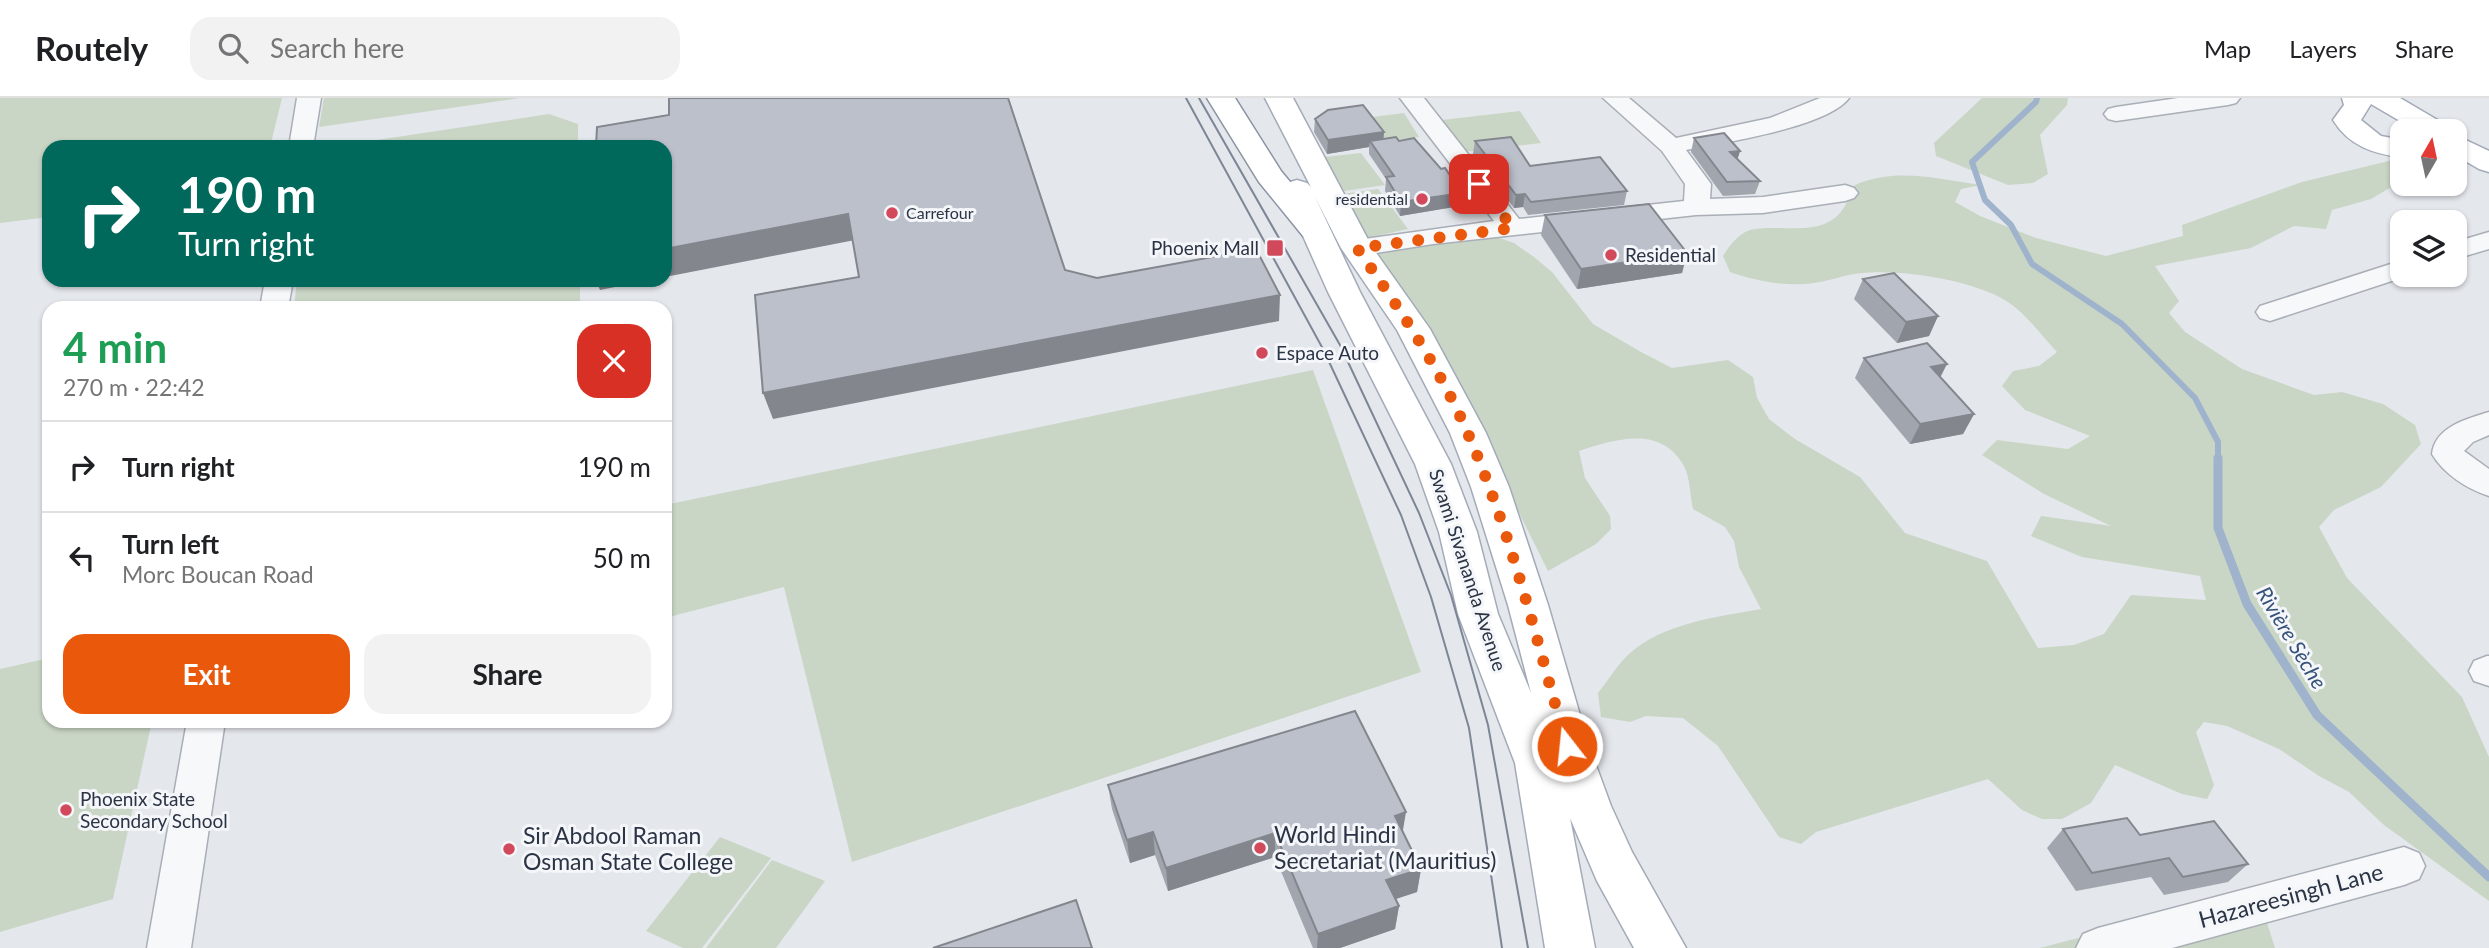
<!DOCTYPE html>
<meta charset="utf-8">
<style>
:root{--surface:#fff;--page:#f2f2f2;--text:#202124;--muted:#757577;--line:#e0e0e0;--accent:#ea580c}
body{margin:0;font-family:Lato,sans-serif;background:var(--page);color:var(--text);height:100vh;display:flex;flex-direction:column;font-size:26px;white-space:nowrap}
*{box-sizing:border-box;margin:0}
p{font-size:23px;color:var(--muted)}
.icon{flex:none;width:38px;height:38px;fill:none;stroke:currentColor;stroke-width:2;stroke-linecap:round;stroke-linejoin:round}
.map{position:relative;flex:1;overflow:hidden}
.side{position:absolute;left:42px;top:203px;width:630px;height:427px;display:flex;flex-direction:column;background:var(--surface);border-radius:21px;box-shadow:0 2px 5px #0004}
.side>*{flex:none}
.banner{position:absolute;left:42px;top:42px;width:630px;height:147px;border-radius:21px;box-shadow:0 2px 5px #0004;background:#00695c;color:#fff;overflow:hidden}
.needle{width:46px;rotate:9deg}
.tools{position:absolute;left:2390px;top:21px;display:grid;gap:14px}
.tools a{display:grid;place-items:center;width:77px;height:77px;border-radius:14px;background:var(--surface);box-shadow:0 2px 5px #0004;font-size:35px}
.pin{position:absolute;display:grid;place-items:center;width:60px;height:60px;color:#fff;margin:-30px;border-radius:14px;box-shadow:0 4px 10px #0006}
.me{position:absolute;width:77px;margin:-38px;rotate:344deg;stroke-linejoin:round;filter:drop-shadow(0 0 5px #0008)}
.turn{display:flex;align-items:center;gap:24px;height:147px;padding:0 21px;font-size:32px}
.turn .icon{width:91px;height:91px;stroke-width:2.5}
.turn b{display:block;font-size:49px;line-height:60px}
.round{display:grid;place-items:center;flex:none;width:74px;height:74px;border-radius:21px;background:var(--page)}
.overview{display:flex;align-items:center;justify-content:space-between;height:119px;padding:0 21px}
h1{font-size:42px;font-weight:700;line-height:52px;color:#1e9e55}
.primary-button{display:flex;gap:14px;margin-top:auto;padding:14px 21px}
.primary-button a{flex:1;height:80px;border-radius:21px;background:var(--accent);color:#fff;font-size:28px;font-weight:700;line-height:80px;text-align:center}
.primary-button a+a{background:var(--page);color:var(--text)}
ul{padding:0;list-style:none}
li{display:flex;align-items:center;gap:21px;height:91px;padding:0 21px;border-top:2px solid var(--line)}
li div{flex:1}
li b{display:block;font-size:26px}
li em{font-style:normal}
header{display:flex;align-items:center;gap:42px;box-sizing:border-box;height:98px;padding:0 35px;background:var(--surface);border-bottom:2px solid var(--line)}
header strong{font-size:33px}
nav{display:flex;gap:38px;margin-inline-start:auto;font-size:24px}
.search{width:490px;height:63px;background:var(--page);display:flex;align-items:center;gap:18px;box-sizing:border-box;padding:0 24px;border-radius:21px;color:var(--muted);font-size:26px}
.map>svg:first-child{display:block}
.green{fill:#c9d6c5}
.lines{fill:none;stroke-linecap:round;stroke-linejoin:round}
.stream-far1{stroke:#9fb4cc;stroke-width:6}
.stream{stroke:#9fb4cc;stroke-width:9}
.minor-casing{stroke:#a9aeb7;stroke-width:3}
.major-casing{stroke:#a3abb8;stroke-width:3}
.highway-casing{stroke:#8b94a3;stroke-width:3}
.minor{fill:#f7f8fa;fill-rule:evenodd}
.major{fill:#fff;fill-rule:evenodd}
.highway{fill:#fff;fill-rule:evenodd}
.tram{stroke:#7d8696;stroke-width:2}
.wall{fill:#a1a5ae}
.shaded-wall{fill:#83868d}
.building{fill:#bbc0ca;stroke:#83868d;stroke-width:2}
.route{stroke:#ea580c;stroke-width:12;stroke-dasharray:0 21.6}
.poi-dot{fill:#d1495b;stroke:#f4f6f9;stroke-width:2.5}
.labels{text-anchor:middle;stroke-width:6;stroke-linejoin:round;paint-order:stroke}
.far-poi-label{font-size:16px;fill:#2b3445;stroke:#f4f6f9;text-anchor:end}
.poi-label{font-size:19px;fill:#2b3445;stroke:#f4f6f9;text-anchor:start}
.street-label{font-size:19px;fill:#2b3445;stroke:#f4f6f9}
.water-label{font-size:21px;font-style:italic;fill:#34527a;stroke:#f4f6f9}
.near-poi-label{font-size:23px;fill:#2b3445;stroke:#f4f6f9;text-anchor:start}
.near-street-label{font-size:23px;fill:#2b3445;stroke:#f4f6f9}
</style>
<header>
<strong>Routely</strong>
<div class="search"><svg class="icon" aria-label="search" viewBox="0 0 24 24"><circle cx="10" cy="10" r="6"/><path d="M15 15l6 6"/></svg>Search here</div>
<nav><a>Map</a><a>Layers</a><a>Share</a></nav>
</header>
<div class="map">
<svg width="2489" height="850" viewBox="0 0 2489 850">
<rect width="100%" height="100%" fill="#e4e7ec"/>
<path class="green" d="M0,0H282L270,49H49V119L0,125Z
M324,0H520L319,29Z
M1982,0H2068L2067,7L2040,37L2048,76L2033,85L2008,87L1936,58L1934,45Z
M1520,13L1541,45L1460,54L1442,22Z
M1404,15L1419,39L1380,44L1365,20Z
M549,16L578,26V49H330Z
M1361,55L1385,87L1344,93L1325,59Z
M2397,61L2403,64V82L2371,101L2332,112L2326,131L2294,128L2251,150L2155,168L2179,203L2169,215L2185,234L2242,271L2314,297L2342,294L2383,306L2415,327L2421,346L2381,389L2334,412L2319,429L2347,480L2462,599L2489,659V803L2384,727L2349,694L2319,678L2279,651L2227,628L2204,624L2196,634L2214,687L2207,701L2182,696L2115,667L2091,705L2062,721H2042L2022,712L1988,681L1816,734L1801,746L1779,739L1718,648L1683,620L1646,618L1630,624L1601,619L1598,595C1608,583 1617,567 1629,556C1663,525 1717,519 1761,511L1739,469L1734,443L1725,429L1693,411C1690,398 1690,379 1684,368C1660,326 1614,342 1579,353L1585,380L1610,418L1611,431L1596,446L1548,473L1479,334L1364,152L1488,136L1514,145L1534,159L1552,174L1593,226L1641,254L1672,270L1728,262L1753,279L1757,300L1769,321L1795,341L1860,379L1905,435L1987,463L2038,550L2074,547L2104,536L2131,497L2206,502L2200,478L2082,459L2031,438L2041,418L2111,428L2044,396L1982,357L1997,342L2068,351L2090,338L2025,312L2002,288L2013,273L2039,268L2057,254C2041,237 2027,217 2008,204C1975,182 1901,171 1862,175C1846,176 1830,183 1814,185C1787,189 1755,183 1730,174L1723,158C1730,147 1738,136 1750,132C1779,125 1823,141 1843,111C1848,104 1851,94 1855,87C1896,69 1938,81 1981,87L1961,91L1955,104L1980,118L2036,140L2106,158L2183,138L2182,127L2302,84Z
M1378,91L1408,131L1358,142L1336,97Z
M297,182H580V210H294Z
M1313,272L1421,574L852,764L784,489L665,520V407Z
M49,560V623H152L113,801L0,834V571Z
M720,739L771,760L702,850H683L646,833Z
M772,762L825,783L776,850H706Z
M2257,793L2275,850H2040Z"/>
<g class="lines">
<path class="stream-far1" d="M2037,0L2036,4L1972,64L1985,102L2011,127L2032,166L2122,226L2195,300L2218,344V362"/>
<path class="stream" d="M2218,360V430L2247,506L2317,617L2489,779"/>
<g class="minor-casing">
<path id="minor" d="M297,0H321L313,49H289Z
M1400,0H1424L1519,121L1684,103L1685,86L1662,53L1603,0H1629L1676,40L1770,20L1820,0H1849C1828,29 1722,45 1686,52L1711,86L1710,101L1763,99L1845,87L1854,90L1858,95L1854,100L1845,103L1763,115L1696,117L1433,146L1357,158L1347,156L1344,150L1347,144L1357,142L1494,123Z
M2178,0H2240L2236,5L2228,7L2116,23L2108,21L2104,16L2108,11L2116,9Z
M2489,134V151L2455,161V144Z
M2403,162V177H2410L2270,223L2260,220L2256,214L2260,208Z
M265,182H293L288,210H260Z
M2489,314V337L2473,344L2464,353L2489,371V398C2467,391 2444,376 2432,356C2435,329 2466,321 2489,314Z
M2487,558H2489V588L2474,583L2469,573L2474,563Z
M187,623H225L191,850H147Z
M2404,749L2419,755L2425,768L2419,781L2404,787L2172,850H2076L2083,836L2098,830Z"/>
</g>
<g class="major-casing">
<path id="major" d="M1265,0H1293L1372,149L1430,231L1486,335L1509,389L1548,507L1589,648L1611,708L1632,754L1686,850H1634L1597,783L1570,720L1595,850H1545L1515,665L1458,516L1439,434L1415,366L1328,194L1282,91L1287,85L1297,82L1307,85L1311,89ZM1315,99L1341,150L1397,232L1450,335L1471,389L1508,507L1531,595L1498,516L1477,434L1451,366L1360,194Z
M2342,0H2400L2446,27L2450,33H2417L2371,6L2361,22L2381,38L2403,42V60C2373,55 2350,49 2333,22L2344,7Z
M2455,37L2489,53V74L2479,71L2455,57Z"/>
</g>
<g class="highway-casing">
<path id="highway" d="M1207,0H1235L1281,73L1329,131L1325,138L1314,140L1303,138L1259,84Z"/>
</g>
<use href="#minor" class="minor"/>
<use href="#major" class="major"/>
<use href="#highway" class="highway"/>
<path class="tram" d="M1186,0L1323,251L1401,417L1431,499L1469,630L1502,850
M1199,0L1340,247L1419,415L1451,497L1488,627L1528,850"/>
</g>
<path class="wall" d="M1315,21L1384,34L1383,41L1399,43L1460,108L1400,118L1385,93L1386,81L1369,56V49L1327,56L1314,34Z
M1694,40L1740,53L1737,62L1760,83L1755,96L1723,98L1691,54Z
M1475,43L1530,68L1627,93L1624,107L1528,117L1523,109L1514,110L1473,56Z
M1545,117L1687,155L1682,175L1577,191L1541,137Z
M1863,181L1938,218L1929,238L1897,245L1854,201Z
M1864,260L1941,279L1974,316L1963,336L1910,346L1855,280Z
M1108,687L1403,734L1421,771L1417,794L1396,801L1399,808L1395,831L1340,850H1313L1275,759L1168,793L1155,757L1130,765L1112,711Z
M2063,731L2140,737L2248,766L2228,784L2164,797L2151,779L2076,793L2047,750Z"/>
<path class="shaded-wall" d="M1384,34L1383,47L1370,43L1369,49L1327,56L1328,42Z
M1740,53L1736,66L1730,54Z
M1462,95L1460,108L1400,118L1401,104Z
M1525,96L1523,109L1514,110L1516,97Z
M848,116L855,142L665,179V151Z
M1687,155L1682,175L1577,191L1581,171Z
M596,182H650L600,192Z
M1280,197L1279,223L773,321L763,295Z
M1938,218L1929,238L1897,245L1906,224Z
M1947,266L1937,286L1931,269Z
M1974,316L1963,336L1910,346L1920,326Z
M1406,714L1402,738L1395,718Z
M1153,734L1155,757L1130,765L1127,742Z
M1275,735V759L1168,793L1166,770Z
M1421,771L1417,794L1383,805L1386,782Z
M1399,808L1395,831L1340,850H1317L1318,836Z"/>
<path class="building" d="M669,0H1008L1065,172L1097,180L1256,151L1280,197L763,295L755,197L859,179L848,116L665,151V49H596L597,29L669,17Z
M1363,7L1384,34L1328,42L1315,21L1328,12Z
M1724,35L1740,53L1730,54L1760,83L1727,84L1694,40Z
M1396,39L1399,43L1414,40L1441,71L1445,70L1462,95L1401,104L1386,79L1394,78L1370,43Z
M1511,39L1530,68L1600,59L1627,93L1531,104L1525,96L1516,97L1475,43Z
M1649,106L1687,155L1581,171L1545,117Z
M1894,175L1938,218L1906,224L1863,181Z
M1927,245L1947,266L1931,269L1974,316L1920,326L1864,260Z
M1355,613L1406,714L1395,718L1421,771L1386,782L1399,808L1318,836L1275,735L1166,770L1153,734L1127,742L1108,687Z
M2127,720L2140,737L2214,723L2248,766L2183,779L2169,760L2092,775L2063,731Z
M1076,802L1092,850H933Z"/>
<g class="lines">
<path class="route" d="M1479,86L1513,130L1357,150C1399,210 1440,270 1469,338C1512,438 1537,544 1567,648"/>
</g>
<g class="poi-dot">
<circle cx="1422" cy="101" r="7"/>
<circle cx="892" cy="115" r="7"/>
<rect x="1266" y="141" width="18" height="18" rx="3.5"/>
<circle cx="1611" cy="157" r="7"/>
<circle cx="1262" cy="255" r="7"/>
<circle cx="66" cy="712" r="7"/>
<circle cx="1260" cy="750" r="7"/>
<circle cx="509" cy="751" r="7"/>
</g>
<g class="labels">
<g class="far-poi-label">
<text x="1408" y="107">residential</text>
<text x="906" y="121" text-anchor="start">Carrefour</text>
</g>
<g class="poi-label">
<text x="1259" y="157" text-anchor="end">Phoenix Mall</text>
<text x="1625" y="164">Residential</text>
<text x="1276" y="262">Espace Auto</text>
<text x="80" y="708">Phoenix State<tspan x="80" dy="22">Secondary School</tspan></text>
</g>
<g class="street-label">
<text transform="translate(1468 472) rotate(72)" y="7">Swami Sivananda Avenue</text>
</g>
<g class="water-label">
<text transform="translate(2291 540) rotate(59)" y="7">Rivière Sèche</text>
</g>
<g class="near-poi-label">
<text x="1274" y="745">World Hindi<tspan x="1274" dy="26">Secretariat (Mauritius)</tspan></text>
<text x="523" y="746">Sir Abdool Raman<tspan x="523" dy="26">Osman State College</tspan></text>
</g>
<g class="near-street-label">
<text transform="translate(2291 798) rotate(-15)" y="8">Hazareesingh Lane</text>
</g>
</g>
</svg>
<div class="tools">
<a><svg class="needle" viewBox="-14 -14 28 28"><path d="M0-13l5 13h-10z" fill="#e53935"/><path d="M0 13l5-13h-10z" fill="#757577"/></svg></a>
<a><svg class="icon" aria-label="layers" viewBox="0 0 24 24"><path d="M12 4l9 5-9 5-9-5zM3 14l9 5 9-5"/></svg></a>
</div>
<div class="pin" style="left:1479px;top:86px;background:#d93025"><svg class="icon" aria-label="arrive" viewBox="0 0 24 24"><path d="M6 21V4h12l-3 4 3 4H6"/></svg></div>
<svg class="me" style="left:1567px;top:648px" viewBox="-20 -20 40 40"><circle r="17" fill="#ea580c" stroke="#fff" stroke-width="3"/><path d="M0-11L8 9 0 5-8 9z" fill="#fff"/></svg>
<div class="banner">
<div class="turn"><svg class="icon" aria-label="right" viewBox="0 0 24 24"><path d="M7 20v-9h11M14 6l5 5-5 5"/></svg><div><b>190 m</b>Turn right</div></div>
</div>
<section class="side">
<div class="overview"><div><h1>4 min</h1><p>270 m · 22:42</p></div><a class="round" style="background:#d93025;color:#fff"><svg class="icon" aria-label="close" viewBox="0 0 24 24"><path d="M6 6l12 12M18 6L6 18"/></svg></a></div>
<ul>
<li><svg class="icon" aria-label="right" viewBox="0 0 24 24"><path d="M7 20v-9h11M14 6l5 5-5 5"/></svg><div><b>Turn right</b></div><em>190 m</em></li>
<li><svg class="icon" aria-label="left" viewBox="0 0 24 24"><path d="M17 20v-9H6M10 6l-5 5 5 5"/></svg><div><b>Turn left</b><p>Morc Boucan Road</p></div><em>50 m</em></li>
</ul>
<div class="primary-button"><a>Exit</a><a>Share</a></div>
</section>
</div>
